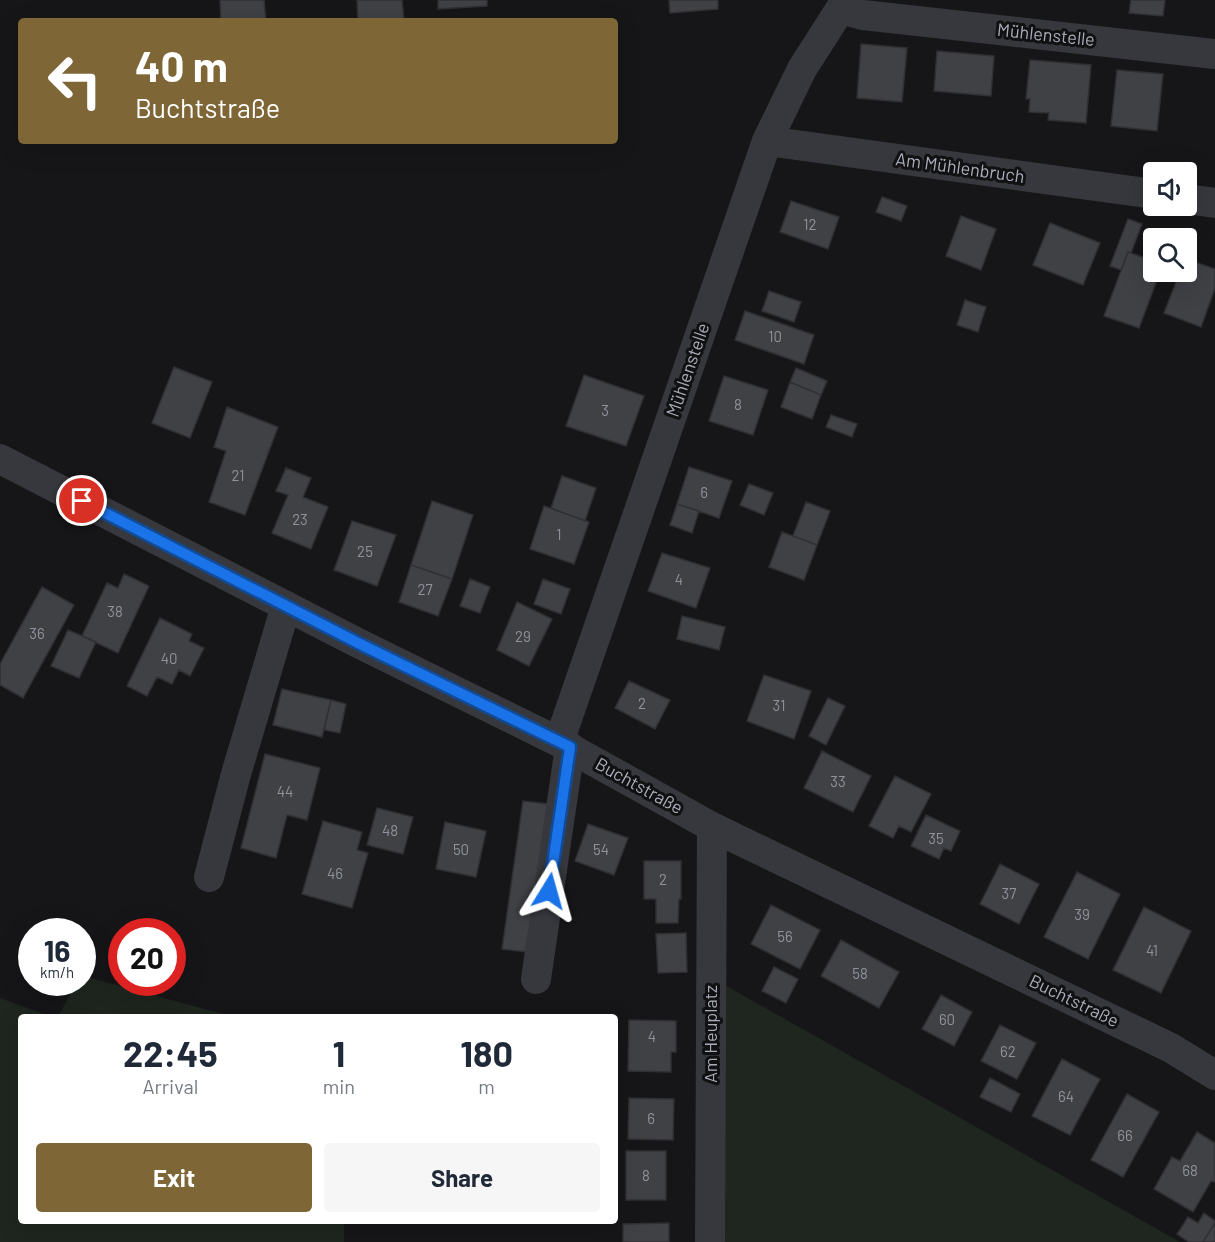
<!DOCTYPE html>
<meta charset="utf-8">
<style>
:root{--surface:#fff;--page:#f6f6f7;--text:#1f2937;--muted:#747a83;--accent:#7e6636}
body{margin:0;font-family:Barlow,sans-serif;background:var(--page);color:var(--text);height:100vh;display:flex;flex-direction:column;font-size:22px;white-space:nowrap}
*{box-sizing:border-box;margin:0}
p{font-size:20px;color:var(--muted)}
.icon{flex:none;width:33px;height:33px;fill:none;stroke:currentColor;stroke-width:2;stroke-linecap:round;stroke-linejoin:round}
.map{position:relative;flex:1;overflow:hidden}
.side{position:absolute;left:18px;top:1014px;width:600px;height:210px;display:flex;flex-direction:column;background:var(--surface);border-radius:6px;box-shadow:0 6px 24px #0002}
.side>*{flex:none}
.banner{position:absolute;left:18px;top:18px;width:600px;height:126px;border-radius:6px;box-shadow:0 6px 24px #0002;background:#7e6636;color:#fff;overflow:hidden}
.tools{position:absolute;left:1143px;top:162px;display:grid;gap:12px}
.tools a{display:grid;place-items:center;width:54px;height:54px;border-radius:6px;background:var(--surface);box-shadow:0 6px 24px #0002;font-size:30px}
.speed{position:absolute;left:18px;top:918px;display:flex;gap:12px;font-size:30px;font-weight:700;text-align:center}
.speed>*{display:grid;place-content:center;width:78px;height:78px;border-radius:50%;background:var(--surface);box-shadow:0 6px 24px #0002;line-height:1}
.speed small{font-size:15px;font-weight:400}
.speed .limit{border:9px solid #d22;background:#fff;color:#111}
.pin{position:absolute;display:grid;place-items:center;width:51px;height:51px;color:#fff;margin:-26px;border:3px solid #fff;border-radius:50%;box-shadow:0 2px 6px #0007}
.me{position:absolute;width:66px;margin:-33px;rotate:8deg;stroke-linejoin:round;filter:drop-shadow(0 0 4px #0008)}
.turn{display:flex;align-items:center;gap:21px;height:126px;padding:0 18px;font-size:27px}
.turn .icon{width:78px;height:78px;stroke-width:2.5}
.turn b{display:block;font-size:42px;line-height:51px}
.eta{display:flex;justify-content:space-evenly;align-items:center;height:102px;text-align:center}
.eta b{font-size:36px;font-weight:700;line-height:42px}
.primary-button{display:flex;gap:12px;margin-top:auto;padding:12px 18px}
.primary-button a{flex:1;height:69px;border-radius:6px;background:var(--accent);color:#fff;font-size:24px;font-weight:700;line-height:69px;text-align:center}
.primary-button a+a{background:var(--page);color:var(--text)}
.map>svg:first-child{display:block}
.green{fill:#1e261f}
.building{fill:#404145;stroke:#303034;stroke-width:1.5}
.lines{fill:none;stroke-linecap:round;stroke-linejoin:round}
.minor{stroke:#37383d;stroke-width:30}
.route-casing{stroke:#114b97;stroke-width:15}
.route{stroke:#1a73e8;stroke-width:10}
.labels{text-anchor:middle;stroke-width:6;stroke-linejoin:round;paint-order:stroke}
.number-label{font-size:15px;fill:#8e929b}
.street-label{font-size:18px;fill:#a8adb8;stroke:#111113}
</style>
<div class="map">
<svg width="1215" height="1242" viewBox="0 0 1215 1242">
<rect width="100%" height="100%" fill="#161618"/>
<path class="green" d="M83,976L234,1017H58L76,983L82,982Z
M723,984L1180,1242H725Z
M0,998L52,1017H21V1221H344V1242H0Z"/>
<path class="building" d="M220,0H264L266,21H221Z
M357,0H402L404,21H358Z
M438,0H487V6L438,9Z
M669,0H718V9L670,13Z
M1131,0H1165L1163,16L1129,13Z
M861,44L907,48L902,102L857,98Z
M937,51L994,56L991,96L934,91Z
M1030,60L1091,65L1086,123L1048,120L1049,113L1029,112L1030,99H1026Z
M1117,70L1163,74L1157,131L1111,126Z
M882,197L907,206L901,221L876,212Z
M791,201L839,217L828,249L780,232Z
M961,216L996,229L981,270L946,256Z
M1128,219L1142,224L1131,253L1128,252L1121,270L1110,266Z
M1050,223L1100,243L1083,285L1033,265Z
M1128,252L1154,261V272H1160L1139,328L1104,316Z
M1186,259L1215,269V288L1201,327L1164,313L1180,272H1186Z
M769,291L801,302L794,322L762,311Z
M965,300L986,307L978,332L957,325Z
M745,311L814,335L804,364L735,340Z
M174,367L212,382L190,438L152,423Z
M796,368L827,381L821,395L790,382Z
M584,375L644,396L626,446L566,426Z
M724,376L768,390L753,435L709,421Z
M790,382L821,395L812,419L781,407Z
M227,407L278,427L245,515L209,502L226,451L214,447Z
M831,415L857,424L852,437L826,427Z
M689,467L732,481L719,518L677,504Z
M286,468L311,478L303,497L328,507L311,549L272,533L288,495L276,491Z
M562,476L596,488L585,521L551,508Z
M749,484L773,493L764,515L740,505Z
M432,501L473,515L452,579L411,565Z
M806,502L830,511L817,545L793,536Z
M677,504L699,511L692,533L670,525Z
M544,506L589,522L574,564L530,549Z
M352,521L396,535L377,586L334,570Z
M782,532L817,545L804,580L769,567Z
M662,553L710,568L696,608L648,591Z
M411,565L452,579L438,616L399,602Z
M124,574L149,586L118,653L82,636L107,583L118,588Z
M470,579L490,587L480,613L460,606Z
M543,579L570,589L561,614L534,604Z
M42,587L74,605L23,698L0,685V664Z
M517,602L552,619L529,666L497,650Z
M682,616L725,627L719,650L677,639Z
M160,618L192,634L189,641L204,648L190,676L179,670L172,684L157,677L147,696L127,686Z
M68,630L96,642L79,678L51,666Z
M764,675L811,691L794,739L747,721Z
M629,681L670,700L655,729L615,708Z
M282,689L331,700L322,737L273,725Z
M828,698L845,706L826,745L809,736Z
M331,700L346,704L340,733L324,730Z
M822,751L871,776L853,812L804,788Z
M265,754L320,768L307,820L287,815L276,858L241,848Z
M895,776L931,794L911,832L899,826L893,838L869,826Z
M523,801L556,805L535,953L502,949Z
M377,808L413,817L403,854L367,845Z
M926,815L960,831L951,851L944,848L939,859L911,846Z
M323,821L362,832L357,850L368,853L352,908L302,894Z
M445,822L486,831L476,877L436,869Z
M588,824L628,838L614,875L575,861Z
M644,861H681V899H679L678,923H656V899H644Z
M1000,864L1039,884L1019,924L980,904Z
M1077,872L1120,894L1088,959L1044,937Z
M771,905L820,930L800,969L751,944Z
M1144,907L1191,931L1161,993L1113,970Z
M686,933L687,972L658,973L656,934Z
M841,940L899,972L879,1008L821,976Z
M774,967L798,979L786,1003L762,991Z
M941,995L972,1012L954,1046L922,1029Z
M629,1020L676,1021V1052H671V1072L628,1071Z
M1000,1025L1036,1043L1017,1079L981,1061Z
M1062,1059L1100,1079L1070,1135L1032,1116Z
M990,1078L1020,1094L1011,1112L980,1097Z
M1127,1094L1159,1112L1123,1177L1091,1160Z
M629,1098L674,1099L673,1140L628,1139Z
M1197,1132L1215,1143V1182L1211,1181L1193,1212L1154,1189L1172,1157L1180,1161Z
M626,1151H666V1200H626Z
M1204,1213L1215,1221V1223L1203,1242H1189L1177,1234L1188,1217L1198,1223Z
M669,1223V1242H623V1224Z
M1215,1223V1242H1203Z"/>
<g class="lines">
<path class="minor" d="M841,9L863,15L1215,54
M767,141L1154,194
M1186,199L1215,203
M0,459L360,644L559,742L712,827L1171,1048L1215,1075
M559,742L767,141L802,69L846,0
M209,877L236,774L286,606
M536,979L570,747
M710,1242L712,827"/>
</g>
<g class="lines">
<g class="route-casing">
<path id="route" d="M82,501L360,644L570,747L549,891"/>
</g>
<use href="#route" class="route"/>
</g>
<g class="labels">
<g class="number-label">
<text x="810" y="230">12</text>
<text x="775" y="342">10</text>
<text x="738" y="410">8</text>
<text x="605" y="416">3</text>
<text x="238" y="481">21</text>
<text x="704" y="498">6</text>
<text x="300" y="525">23</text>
<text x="559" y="540">1</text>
<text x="365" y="557">25</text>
<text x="679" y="585">4</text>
<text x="425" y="595">27</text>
<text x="115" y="617">38</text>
<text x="37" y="639">36</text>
<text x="523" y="642">29</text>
<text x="169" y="664">40</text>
<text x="642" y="709">2</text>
<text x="779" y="711">31</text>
<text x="838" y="787">33</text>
<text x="285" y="797">44</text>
<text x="390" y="836">48</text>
<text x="936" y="844">35</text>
<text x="461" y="855">50</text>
<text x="601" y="855">54</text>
<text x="335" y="879">46</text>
<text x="663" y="885">2</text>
<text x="1009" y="899">37</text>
<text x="1082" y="920">39</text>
<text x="785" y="942">56</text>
<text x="1152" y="956">41</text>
<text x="860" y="979">58</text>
<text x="947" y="1025">60</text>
<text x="652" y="1042">4</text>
<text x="1008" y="1057">62</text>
<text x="1066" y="1102">64</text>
<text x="651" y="1124">6</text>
<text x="1125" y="1141">66</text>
<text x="1190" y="1176">68</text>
<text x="646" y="1181">8</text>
</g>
<g class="street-label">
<text transform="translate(1046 35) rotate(6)" y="6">Mühlenstelle</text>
<text transform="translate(960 168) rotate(8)" y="6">Am Mühlenbruch</text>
<text transform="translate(688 370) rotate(-71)" y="6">Mühlenstelle</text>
<text transform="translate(639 786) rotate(29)" y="6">Buchtstraße</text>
<text transform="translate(1074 1001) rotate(26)" y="6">Buchtstraße</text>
<text transform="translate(711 1034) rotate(-90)" y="6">Am Heuplatz</text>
</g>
</g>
</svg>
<div class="tools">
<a><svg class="icon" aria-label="sound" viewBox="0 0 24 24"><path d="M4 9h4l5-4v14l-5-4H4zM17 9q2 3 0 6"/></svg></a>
<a><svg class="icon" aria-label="search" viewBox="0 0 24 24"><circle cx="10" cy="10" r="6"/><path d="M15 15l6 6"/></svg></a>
</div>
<div class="speed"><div>16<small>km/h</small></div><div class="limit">20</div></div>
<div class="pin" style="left:82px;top:501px;background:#d93025"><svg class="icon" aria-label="arrive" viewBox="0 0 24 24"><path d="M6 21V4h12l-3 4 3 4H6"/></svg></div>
<svg class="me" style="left:549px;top:891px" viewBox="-20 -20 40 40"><path d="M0-17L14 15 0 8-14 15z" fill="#1a73e8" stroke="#fff" stroke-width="4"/></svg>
<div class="banner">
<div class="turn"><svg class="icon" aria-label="left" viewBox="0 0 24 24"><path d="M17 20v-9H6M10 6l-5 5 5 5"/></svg><div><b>40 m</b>Buchtstraße</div></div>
</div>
<section class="side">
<div class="eta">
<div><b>22:45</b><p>Arrival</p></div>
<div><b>1</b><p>min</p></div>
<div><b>180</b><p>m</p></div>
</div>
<div class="primary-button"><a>Exit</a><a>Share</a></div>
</section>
</div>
